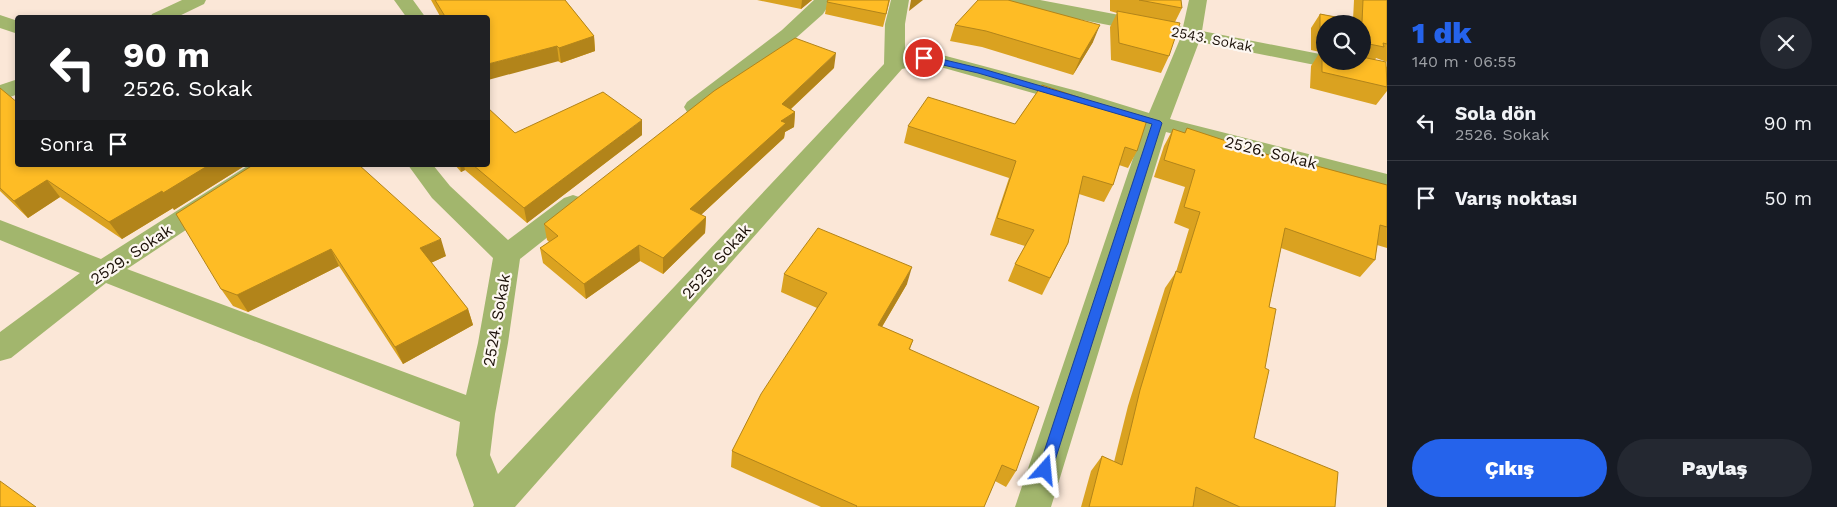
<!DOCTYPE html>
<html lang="tr">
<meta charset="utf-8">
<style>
:root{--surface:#171b24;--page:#242831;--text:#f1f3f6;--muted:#9ea1a6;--line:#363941;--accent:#2563eb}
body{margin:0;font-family:"Work Sans",sans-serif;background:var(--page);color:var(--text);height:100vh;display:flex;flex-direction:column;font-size:19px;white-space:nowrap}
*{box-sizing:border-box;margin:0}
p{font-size:16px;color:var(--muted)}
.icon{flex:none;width:28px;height:28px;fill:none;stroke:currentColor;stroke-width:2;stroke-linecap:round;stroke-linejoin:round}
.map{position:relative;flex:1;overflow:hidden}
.details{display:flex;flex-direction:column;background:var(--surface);width:450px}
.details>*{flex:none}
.top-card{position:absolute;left:15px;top:15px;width:475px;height:152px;border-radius:5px;box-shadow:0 2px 8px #0003;background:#202124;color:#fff;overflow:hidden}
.fabs{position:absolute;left:1316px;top:15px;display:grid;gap:10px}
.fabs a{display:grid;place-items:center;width:55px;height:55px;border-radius:50%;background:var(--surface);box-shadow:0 2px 8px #0003;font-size:25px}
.pin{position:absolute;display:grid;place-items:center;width:42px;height:42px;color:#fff;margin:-21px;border:2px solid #fff;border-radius:50%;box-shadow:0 1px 5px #0007}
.me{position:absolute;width:55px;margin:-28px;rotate:18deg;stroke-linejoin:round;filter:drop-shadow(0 0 4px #0008)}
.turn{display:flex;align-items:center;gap:18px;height:105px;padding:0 25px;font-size:22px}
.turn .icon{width:65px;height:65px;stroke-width:2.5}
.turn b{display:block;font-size:35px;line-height:42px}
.then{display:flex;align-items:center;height:48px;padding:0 25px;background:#0003;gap:10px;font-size:19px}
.round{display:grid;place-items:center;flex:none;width:52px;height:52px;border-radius:26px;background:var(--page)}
.summary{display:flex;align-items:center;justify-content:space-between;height:85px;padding:0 25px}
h1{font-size:30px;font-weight:800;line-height:38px;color:var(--accent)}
.cta{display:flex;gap:10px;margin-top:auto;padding:10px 25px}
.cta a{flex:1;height:58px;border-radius:30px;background:var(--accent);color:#fff;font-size:20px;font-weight:800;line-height:58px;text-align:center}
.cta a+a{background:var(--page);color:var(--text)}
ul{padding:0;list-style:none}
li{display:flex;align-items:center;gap:15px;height:75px;padding:0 25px;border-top:1px solid var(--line)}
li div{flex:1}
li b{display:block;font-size:19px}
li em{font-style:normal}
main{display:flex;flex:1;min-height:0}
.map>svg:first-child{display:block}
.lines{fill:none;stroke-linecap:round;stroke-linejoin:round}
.minor{fill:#a2b66d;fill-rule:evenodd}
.wall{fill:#daa220;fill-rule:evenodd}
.shaded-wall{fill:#b2841a}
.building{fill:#febc25;stroke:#b2841a}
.route{fill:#2563eb;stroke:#184099}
.labels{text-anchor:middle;stroke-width:4.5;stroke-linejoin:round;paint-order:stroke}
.far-street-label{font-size:14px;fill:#1b1007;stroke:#fdf7f1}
.street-label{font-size:16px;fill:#1b1007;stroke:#fdf7f1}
</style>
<main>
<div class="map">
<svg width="1387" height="507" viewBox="0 0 1387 507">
<rect width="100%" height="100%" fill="#fbe7d7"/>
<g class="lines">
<path class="minor" d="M182,0H206L204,4L175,18H150L152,14Z
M394,0H413L426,18H407Z
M814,0H832L823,14L796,38L703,112L695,114L687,112L684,107L687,102L782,30Z
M891,0H909L905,24V56L924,52L946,56L1081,92L1149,113L1180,39L1011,6L1004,4L1002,0H1040L1183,27L1189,0H1207L1202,31L1325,55V61H1335L1332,65L1325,67L1199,42L1170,119L1387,174V190L1166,132L1051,507H1015L1144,126L1065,102L944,68L924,64L902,69L515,507H473L474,505L456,455L460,422L106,283L11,358L0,361V332L80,273L0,240V220L101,259L249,165H278L275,171L127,269L466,395L478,343L493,258L432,198L408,165H433L450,186L508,240L564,198L573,195L582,198L586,204L582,210L520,259L508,343L495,414L490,455L498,474L884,64L885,24Z
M0,15L18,21V34L0,28Z
M18,79V94L0,101V85Z"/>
</g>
<path class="wall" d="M431,0H565L594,36L595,51L561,63L488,18H441Z
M757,0H812L801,9Z
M828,0H890L883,27L825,14L827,2Z
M1110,0H1181L1182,8L1175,22L1169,56L1161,73L1111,60L1110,27L1117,13L1110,11Z
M1354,0H1387V62L1376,58L1375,60L1387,67V91L1376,105L1310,88L1311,66L1320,52L1311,50V28L1320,14L1353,20ZM1325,24H1362V61H1325Z
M955,25L1093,42L1073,75L982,47L950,41Z
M834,68L791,109L795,112L794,127L785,132L784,138L701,215L706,217L705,233L663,274L640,261L586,299L543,263L540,248L549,242L547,240L544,224Z
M1042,85L1137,151L1128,168L1119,165L1113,185L1104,202L1079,194L1068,243L1042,295L1008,281L1015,264L1025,246L990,235L1009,178L904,143L908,126L1015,124Z
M0,88L18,165H246L174,210L173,208L122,239L60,197L28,218L0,191Z
M1187,128L1300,165L1302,162L1387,185V248L1377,245L1375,260L1360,277L1281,248L1269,307L1265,368L1254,438L1335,507H1081L1091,471L1102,456L1114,462L1128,406L1165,288L1176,272L1189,229L1174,223L1185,187L1154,177L1164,146L1173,129L1184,133Z
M515,133L642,135L527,223L465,170L461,172L455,165H488Z
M253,165L446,256L431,263L468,309L473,325L403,364L339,266L248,312L233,306L221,289Z
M784,274L907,284L882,327L913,340L910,349L1016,471L1006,487L995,481L984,507H821L731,467L732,451L817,308L781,292Z"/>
<path class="shaded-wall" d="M802,0H812L801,9Z
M911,0H923L909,11Z
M1100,25L1093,42L1073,75L1080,59Z
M594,36L595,51L561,63L559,48Z
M557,46L559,61L488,80V64Z
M836,53L834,68L780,119L782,104Z
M795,112L794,127L785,132L784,138L690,225V209L781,121Z
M642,120V135L527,223L524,208Z
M209,165H246L174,210L173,208L122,239L109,222L162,191Z
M460,165H464L465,170L461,172Z
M47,180L60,197L28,218L14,201Z
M706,217L705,233L663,274V258Z
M441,239L446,256L426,265L420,248Z
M639,245L640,261L586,299L584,284Z
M331,249L339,266L248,312L237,295Z
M912,267L907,284L873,342L878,325Z
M468,309L473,325L403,364L395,347Z"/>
<path class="building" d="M435,0H565L594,36L559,48L557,46L488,64V18H446Z
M828,0H889L886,14L827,2Z
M978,0H1008L1100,25L1080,59L986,31L955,25Z
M1139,0H1181L1182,8Z
M1363,0H1387V44L1383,43L1384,47L1369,44H1362V24H1325V36H1320V14L1362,22Z
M1117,11L1180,23L1169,56L1119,43Z
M795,38L836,53L782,104L795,112L781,121L786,123L690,209L706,217L663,258L639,245L584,284L540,248L558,236L544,224L714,91Z
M1322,49L1325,50V61H1362V57L1386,62L1387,87L1322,72Z
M1042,85L1147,120L1137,151L1125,147L1113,185L1083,176L1068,243L1050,278L1015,264L1034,230L997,218L1016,161L908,126L928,97L1015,124Z
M0,88L18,103V165H209L163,193L162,191L109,222L47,180L14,201L0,188Z
M603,92L642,120L524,208L473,165H488V108L515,133Z
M1187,128L1302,166V162L1387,185V227L1380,225L1375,260L1285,228L1269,307L1276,309L1265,368L1269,370L1254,438L1338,472L1335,507H1240L1196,487L1193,507H1089L1102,456L1122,465L1140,390L1176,271L1181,273L1200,212L1184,207L1195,170L1164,160L1173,129L1185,133Z
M253,165H359L441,239L420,248L468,309L395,347L331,249L237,295L221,289L176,214Z
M818,228L912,267L878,325L913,340L909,349L1039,407L1016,471L1002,465L984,507H856L857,506L732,451L761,394L827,293L784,274Z
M0,481L36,507H0Z"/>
<path class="route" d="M924,55L983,69L1160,121L1162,123L1052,470L1050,475L1045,477L1040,475L1038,470L1152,124L978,73L921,60L920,58Z"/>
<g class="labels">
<g class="far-street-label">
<text transform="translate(1212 39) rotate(11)" y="5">2543. Sokak</text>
</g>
<g class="street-label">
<text transform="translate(1271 152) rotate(14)" y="6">2526. Sokak</text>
<text transform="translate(131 254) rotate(-34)" y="6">2529. Sokak</text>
<text transform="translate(716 261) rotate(-48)" y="6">2525. Sokak</text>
<text transform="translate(496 320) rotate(-80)" y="6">2524. Sokak</text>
</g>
</g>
</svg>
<div class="fabs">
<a><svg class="icon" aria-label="search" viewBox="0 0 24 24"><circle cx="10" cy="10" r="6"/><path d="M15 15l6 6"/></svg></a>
</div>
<div class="pin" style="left:924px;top:58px;background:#d93025"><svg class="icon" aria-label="arrive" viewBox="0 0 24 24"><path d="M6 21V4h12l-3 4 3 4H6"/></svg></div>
<svg class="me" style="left:1045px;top:470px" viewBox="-20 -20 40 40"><path d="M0-17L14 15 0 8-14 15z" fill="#2563eb" stroke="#fff" stroke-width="4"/></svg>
<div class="top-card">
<div class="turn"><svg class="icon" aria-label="left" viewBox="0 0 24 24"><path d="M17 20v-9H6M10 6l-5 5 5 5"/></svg><div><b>90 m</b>2526. Sokak</div></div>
<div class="then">Sonra<svg class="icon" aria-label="arrive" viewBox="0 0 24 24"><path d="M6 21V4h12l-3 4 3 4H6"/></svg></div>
</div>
</div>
<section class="details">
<div class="summary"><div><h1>1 dk</h1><p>140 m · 06:55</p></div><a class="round"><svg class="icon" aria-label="close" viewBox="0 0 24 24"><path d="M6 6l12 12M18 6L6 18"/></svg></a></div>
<ul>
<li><svg class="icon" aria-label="left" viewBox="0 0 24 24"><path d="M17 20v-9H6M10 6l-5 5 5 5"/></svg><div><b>Sola dön</b><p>2526. Sokak</p></div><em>90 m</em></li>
<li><svg class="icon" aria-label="arrive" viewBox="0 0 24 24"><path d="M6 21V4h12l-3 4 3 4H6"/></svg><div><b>Varış noktası</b></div><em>50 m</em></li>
</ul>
<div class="cta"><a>Çıkış</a><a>Paylaş</a></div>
</section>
</main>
